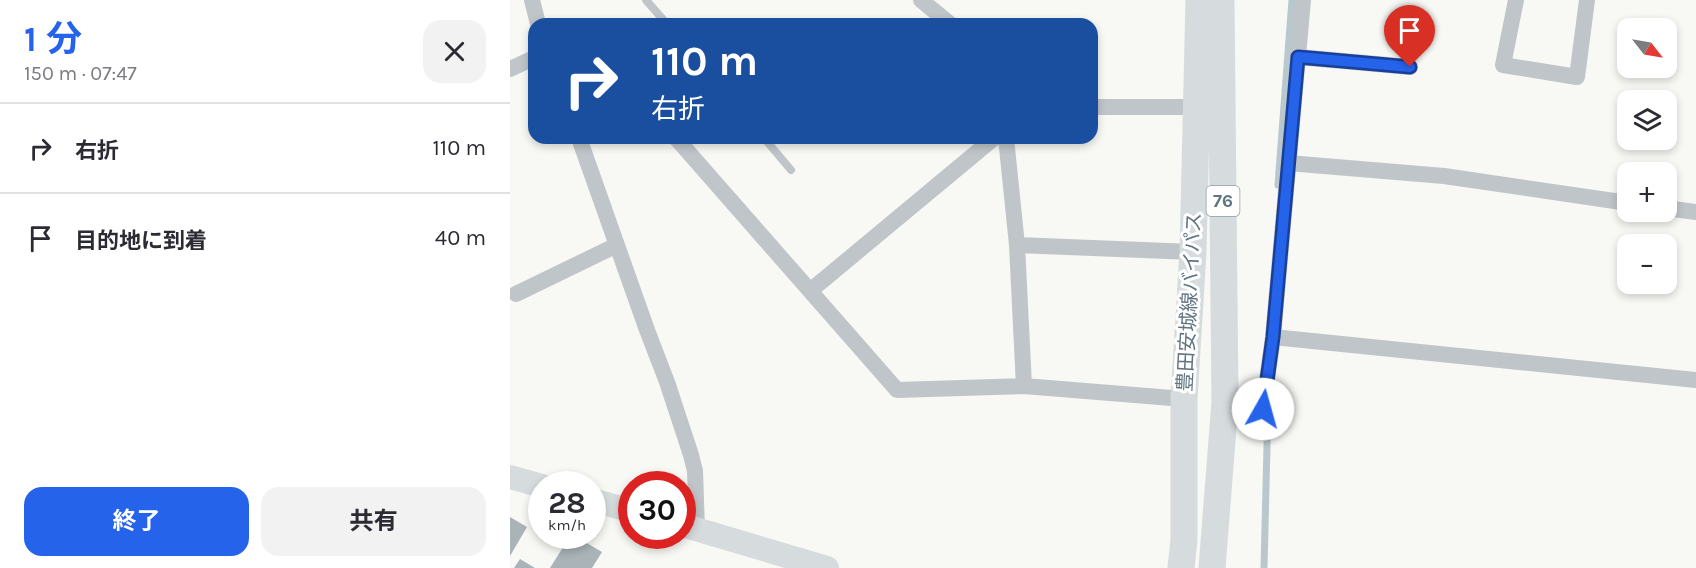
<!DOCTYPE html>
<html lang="ja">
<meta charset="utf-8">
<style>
:root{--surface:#fff;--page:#f2f2f3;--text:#2b2b33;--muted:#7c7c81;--line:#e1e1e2;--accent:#2563eb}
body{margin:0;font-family:Karla,"Noto Sans JP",sans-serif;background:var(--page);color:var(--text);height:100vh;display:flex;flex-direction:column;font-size:22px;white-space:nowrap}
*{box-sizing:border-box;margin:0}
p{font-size:20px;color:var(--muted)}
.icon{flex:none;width:33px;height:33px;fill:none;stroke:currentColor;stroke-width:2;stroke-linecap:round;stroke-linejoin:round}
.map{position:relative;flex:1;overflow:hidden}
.panel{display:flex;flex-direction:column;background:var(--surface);width:510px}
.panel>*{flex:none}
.guide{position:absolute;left:18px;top:18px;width:570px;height:126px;border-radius:18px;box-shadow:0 3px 9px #0003;background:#1a4fa0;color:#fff;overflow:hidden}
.needle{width:39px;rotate:121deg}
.fabs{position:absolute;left:1107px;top:18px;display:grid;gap:12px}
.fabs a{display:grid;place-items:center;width:60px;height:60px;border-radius:12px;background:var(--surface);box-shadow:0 3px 9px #0003;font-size:30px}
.speed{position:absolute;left:18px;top:471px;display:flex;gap:12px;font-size:30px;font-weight:700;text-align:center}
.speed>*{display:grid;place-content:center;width:78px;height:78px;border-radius:50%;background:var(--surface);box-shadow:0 3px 9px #0003;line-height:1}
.speed small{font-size:15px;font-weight:400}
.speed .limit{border:9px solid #d22;background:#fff;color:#111}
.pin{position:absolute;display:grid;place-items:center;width:51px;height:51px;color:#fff;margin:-62px -26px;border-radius:50% 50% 50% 0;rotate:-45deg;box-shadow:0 0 6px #0007}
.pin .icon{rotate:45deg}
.me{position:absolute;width:66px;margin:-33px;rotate:7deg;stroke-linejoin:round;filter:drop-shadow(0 0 4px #0008)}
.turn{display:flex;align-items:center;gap:21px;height:126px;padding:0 24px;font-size:27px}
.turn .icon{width:78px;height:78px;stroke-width:2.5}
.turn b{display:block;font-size:42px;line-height:51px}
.round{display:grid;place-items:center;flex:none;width:63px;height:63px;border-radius:18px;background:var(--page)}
.summary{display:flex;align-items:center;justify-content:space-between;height:102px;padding:0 24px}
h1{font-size:36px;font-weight:700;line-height:45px;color:var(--accent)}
.action{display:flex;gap:12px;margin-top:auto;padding:12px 24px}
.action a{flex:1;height:69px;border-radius:18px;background:var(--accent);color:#fff;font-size:24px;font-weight:700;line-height:69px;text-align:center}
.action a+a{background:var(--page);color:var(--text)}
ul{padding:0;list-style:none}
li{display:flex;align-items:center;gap:18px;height:90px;padding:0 24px;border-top:2px solid var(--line)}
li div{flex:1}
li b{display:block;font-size:22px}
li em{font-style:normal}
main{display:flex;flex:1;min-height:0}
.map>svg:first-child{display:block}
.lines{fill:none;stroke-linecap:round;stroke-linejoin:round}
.stream{stroke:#b9c8cc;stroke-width:7}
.building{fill:#a9b3b8}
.lane{stroke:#c0c5c9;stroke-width:8}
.street{stroke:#c0c5c9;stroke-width:16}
.secondary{stroke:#d6dbde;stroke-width:24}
.primary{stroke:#d6dbde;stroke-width:27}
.route-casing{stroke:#184099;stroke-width:15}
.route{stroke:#2563eb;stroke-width:10}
.labels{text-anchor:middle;stroke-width:6;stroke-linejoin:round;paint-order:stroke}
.shield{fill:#fff;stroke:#909ea7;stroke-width:1.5}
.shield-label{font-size:18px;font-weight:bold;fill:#617581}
.street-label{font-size:20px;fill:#617581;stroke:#fff}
</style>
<main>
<section class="panel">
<div class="summary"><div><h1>1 分</h1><p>150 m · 07:47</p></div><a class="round"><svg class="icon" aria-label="close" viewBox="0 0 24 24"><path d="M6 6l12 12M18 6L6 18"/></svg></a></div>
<ul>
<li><svg class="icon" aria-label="right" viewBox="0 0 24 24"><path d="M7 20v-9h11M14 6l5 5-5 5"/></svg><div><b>右折</b></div><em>110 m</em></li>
<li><svg class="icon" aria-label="arrive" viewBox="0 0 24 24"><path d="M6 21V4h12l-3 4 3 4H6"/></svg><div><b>目的地に到着</b></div><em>40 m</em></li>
</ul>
<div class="action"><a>終了</a><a>共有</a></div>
</section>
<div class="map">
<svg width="1186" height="568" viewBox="0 0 1186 568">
<rect width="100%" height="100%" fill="#f8f8f4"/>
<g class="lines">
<path class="stream" d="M768,185L782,0
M754,568L758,406"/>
</g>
<path class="building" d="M0,517L17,527L0,556Z
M60,536H65L92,552L82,568H40Z
M10,559L25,568H4Z"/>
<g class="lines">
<path class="lane" d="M136,0L157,24
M254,138L281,170"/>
<path class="street" d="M22,0L28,24
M411,0L440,24
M1006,0L993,65L1067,77L1077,0
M788,57L900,67
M0,69L24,58
M582,107H687
M69,138L137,330L157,382L181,455L185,471L187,529
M166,138L387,390L514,386
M496,138L507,245L514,386L674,399
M778,163L934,176L1118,203
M1156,208L1186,212
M507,245L683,252
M300,291L484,138
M6,294L107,245
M763,337L1186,380
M715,402L753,409L763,337L793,0"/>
<path class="secondary" d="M0,477L32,486
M82,500L122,511
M172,525L317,568"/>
<path class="primary" d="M671,568L674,540V399L683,252L689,0
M702,568L715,402L711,0"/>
</g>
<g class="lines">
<g class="route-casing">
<path id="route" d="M753,409L763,337L788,57L900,67"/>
</g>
<use href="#route" class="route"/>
</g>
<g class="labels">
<rect class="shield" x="696.5" y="186" width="33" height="30" rx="4.5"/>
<g class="shield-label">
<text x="713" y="207">76</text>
</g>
<g class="street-label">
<text transform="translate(679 302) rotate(-87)" y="7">豊田安城線バイパス</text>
</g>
</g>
</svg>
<div class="fabs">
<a><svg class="needle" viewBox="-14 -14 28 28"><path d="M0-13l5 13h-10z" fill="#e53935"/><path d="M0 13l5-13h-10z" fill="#7c7c81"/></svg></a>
<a><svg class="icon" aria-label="layers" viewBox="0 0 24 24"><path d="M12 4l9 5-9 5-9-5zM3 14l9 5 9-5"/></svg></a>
<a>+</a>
<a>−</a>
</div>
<div class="speed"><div>28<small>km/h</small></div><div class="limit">30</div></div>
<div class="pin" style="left:900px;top:67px;background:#d93025"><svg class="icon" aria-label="arrive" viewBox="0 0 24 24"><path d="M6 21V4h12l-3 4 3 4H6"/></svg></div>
<svg class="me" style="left:753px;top:409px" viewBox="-20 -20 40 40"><circle r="19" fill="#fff"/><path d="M0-13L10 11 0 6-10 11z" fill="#2563eb"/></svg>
<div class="guide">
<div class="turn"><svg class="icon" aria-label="right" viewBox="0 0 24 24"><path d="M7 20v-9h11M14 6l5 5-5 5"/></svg><div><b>110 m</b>右折</div></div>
</div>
</div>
</main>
